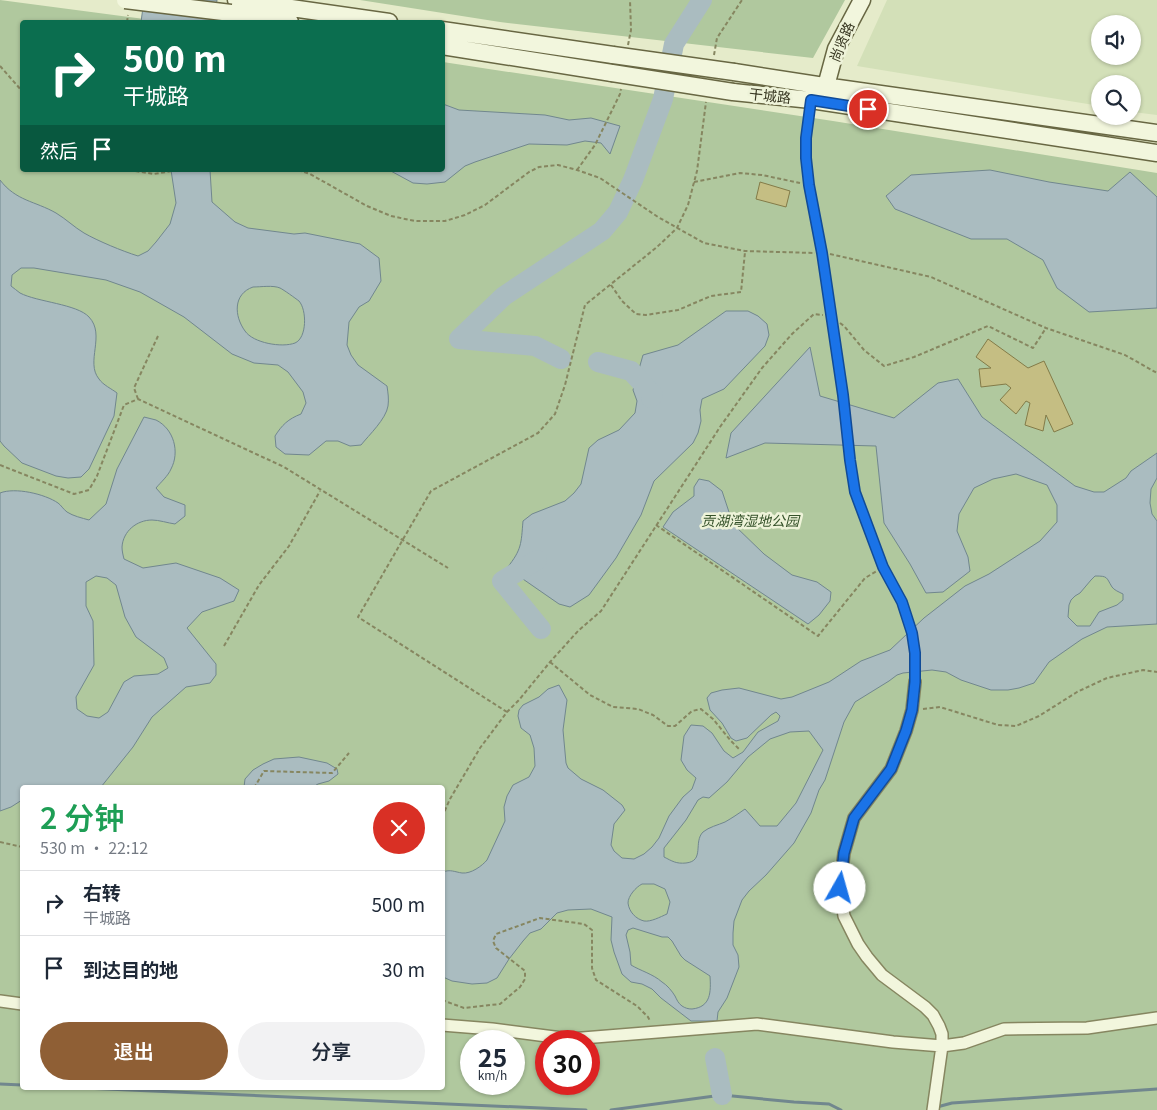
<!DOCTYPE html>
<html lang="zh">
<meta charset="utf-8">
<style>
:root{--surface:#fff;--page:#f2f2f3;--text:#1f2937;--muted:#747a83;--line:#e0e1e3;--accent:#8f5f35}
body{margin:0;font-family:Georgia,"Noto Sans SC",serif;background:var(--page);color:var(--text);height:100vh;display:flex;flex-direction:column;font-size:19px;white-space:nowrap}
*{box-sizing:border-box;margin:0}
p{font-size:16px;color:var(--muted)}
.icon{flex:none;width:28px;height:28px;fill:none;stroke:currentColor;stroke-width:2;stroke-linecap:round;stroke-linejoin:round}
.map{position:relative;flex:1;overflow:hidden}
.panel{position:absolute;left:20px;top:785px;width:425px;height:305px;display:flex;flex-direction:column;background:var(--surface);border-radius:5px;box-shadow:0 1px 4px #0004}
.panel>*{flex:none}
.guide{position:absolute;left:20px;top:20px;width:425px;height:152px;border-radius:5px;box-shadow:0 1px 4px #0004;background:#0b6e4f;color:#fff;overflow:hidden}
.controls{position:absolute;left:1091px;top:15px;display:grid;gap:10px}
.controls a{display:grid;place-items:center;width:50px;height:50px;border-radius:50%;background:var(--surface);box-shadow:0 1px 4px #0004;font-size:25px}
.speed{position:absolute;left:460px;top:1030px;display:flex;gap:10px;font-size:25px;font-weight:700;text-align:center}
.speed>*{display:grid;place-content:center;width:65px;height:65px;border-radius:50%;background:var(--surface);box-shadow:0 1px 4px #0004;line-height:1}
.speed small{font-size:12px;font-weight:400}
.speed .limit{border:8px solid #d22;background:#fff;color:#111}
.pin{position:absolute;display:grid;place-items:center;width:42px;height:42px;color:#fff;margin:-21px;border:2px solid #fff;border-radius:50%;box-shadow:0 1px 5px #0007}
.me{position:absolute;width:55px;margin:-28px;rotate:7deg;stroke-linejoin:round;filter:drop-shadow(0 0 4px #0008)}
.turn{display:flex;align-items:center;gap:18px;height:105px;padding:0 20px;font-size:22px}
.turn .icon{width:65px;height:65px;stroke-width:2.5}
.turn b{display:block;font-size:35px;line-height:42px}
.then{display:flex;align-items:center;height:48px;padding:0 20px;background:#0003;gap:10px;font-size:19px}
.round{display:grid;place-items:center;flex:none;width:52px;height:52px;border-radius:26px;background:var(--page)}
.overview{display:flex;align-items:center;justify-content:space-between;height:85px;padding:0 20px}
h1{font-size:30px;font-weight:600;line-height:38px;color:#1e9e55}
.button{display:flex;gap:10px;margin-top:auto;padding:10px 20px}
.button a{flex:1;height:58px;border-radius:30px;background:var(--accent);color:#fff;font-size:20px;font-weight:600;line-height:58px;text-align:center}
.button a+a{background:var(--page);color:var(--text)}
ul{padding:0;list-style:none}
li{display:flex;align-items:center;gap:15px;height:65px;padding:0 20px;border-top:1px solid var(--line)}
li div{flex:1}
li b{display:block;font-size:19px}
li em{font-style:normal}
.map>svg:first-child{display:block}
.farmland{fill:#d3e0b8;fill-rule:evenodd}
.green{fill:#b0c89e;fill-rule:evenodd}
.water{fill:#aabcc0;stroke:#71878e;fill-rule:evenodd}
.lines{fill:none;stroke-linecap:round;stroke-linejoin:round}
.stream{stroke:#71878e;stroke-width:3}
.river{stroke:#aabcc0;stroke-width:20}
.building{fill:#c5be83;stroke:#837b48}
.lane-casing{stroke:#868660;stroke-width:8}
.street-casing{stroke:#868660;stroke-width:14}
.secondary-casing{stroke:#686743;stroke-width:19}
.path{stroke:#868660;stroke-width:2;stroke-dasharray:4 2.5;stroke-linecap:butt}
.lane{stroke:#f2f6dd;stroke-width:5.5}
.street{stroke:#f2f6dd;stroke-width:11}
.secondary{stroke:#f2f6dd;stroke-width:16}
.secondary-bridge-casing{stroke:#686743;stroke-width:19;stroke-linecap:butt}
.secondary-bridge{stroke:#f2f6dd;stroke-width:16}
.route-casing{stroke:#114b97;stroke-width:12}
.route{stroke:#1a73e8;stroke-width:9}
.labels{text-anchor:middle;stroke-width:5;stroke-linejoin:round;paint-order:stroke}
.street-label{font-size:14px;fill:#383722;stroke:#eef3d9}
.park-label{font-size:14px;font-style:italic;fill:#35522a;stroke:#eef3d9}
</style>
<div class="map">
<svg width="1157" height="1110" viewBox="0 0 1157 1110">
<rect width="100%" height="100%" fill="#e5ebca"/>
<path class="farmland" d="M887,0H1157V115L1133,112L1132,84H1100V106L857,66ZM1100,24H1132V56H1100Z"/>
<path class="green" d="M0,0L167,22H22V170H442L443,62L833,121L1157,173V1110H0ZM22,788H442V1088H22ZM471,1041H514V1084H471ZM546,1041H589V1084H546Z
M360,0H845L813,58L500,22Z"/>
<path class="water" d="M144,0H217L214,22H141Z
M443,104L459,110L545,115L569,120L591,118L620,126L610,154L601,143L585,141L567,145L529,144L475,162L465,166L445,182L427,184L413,183L389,170H442Z
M171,170H210L212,202L235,222L248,228L294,234L305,233L360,244L379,258L381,281L369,301L359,307L349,322L347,345L351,355L358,365L387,386C388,393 389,399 388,406C386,419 369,435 361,445L350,446L338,441H326L309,455L285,454L276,447L275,436C282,425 288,419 301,414L306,403L303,392L288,372L278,365L254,363L232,354L184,317L140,292L106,280L34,268H21L12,275L11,286C14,288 17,291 20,293C37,302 77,304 89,317C106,335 85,362 99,379C103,385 112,389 117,393L114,416L89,469L81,477L68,478L56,476L22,463L4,446L0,441V180C16,201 35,201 56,213C66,219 74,227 84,233C98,241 122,251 138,256L148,251L156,242L170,224L176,203ZM253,287C261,287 273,285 280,288C284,290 295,298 299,301C307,310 307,338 295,343C282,348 253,343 245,331C234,316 233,294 253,287Z
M990,170L1049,182L1108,191L1130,172L1157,197V308L1089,312L1057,288L1043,260L1007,239H971L895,209L886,196L911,175Z
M726,311H748L758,316L767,324L769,335L765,346L724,389L702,399L700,410L701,421L698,433L693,443L654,481L641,515L616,558L589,595L570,607L559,604L507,568C522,549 521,544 523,521L532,514L565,501L574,493L581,484L589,448L598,440L619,430L635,413L637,401L633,390L643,355L678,345Z
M810,347L820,396L894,418L938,383L958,379L982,417L1075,486L1094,492H1104L1126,478L1131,471L1157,453V478L1151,489L1150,503L1152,514L1157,521V624L1107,627L1082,639L1049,662L1034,683L1019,688L1008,690H991L961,680L946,672L932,670L903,673L897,675L889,681L855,702L844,722L825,780L819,790L811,813L794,843L766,875L749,891L742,900L734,921L733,933V945L738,955L739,967L727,998L718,1012L717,1021H691L661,998L652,989L642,984L631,982L622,974L614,952L611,940L612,917L591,909L568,910L557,913L541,929L530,933L523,941L509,959L497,978L487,983L472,984L452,981L443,977V872C450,869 455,872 462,873C471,874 482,866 487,860L505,821L504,807L507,796L513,785L529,777L535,766L534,748L530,735L521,728L518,716L519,710L523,705L539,697L548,689L559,685L567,700L563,730L566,763L568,768L581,779L603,790L622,805L625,810L614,824L611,845L614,851L622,858L634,859L644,854L652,847L659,838L669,816L683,797L692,789L696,778L687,770L681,760L684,736L691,725L703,726L712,733L724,751L733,758L743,752L758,732L778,721L780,716L776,712L771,715L747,738L736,741L731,738L722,723L710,710L707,698L711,693L722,690L739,688L781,699L792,697L829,682L861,661L890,650L924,618L965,586L989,574L1040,541L1057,522V505L1047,485L1016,474L993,479L974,488L959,514L957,531L968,557L970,571L943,592L926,593L910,564L884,523L876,446L765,443L726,458L731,433ZM1095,576C1108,576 1106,577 1112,587C1114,590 1119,592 1123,594V600L1117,605L1099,612L1090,626H1077L1068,617L1069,605L1071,600L1075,596L1080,593L1091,580ZM809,731L823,750L796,803L777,826H760L745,809C738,814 732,818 725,822C718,825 709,827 703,832C693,842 705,861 686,863C676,864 672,861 664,857V848L686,820L698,800L703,797L709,798L727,782L748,757L770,739L790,732ZM642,884H654L665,889L670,902L667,914C660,917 651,922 644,921C636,919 629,912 628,903C628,896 636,887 642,884ZM633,928L662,937H668L672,941L681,956L685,960L710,976C711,992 711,1007 692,1009C688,1009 685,1008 682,1006C678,1003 677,1000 675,996C672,991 667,985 662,982C653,974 641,971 631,965L630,952L626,935L628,930Z
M144,417C148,418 152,419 156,420C174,429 180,452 171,469C168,476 161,482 156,488L164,497L185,505V516L175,524C168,523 159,520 152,520C137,520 123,531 122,547C122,551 123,555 124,559L143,568L176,563L220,578L239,590L234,601L202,612L187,628L216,664V675L210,683L186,687L152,717L133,747L101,787L22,788V800L11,807L0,811V493C15,487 45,494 58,503C61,505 63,509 67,512C73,516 82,518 89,520L106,504L117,469ZM96,576L107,578L116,585L125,617L136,637L164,658L168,668L158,674L134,676L124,682L108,712L99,718L87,716L77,709L76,697L94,665L93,621L86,606V582Z
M699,479L709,481L722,491L733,524L764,554L792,575L817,582L831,592L830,601L819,615L808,624L663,527L673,512L694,496V487Z
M299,757L327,763L337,769L338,774L329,781L318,784L313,787H244L245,779L253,770L263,764L274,759Z"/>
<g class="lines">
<path class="stream" d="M0,1084L22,1085
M83,1088L586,1110
M937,1107L952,1103L1157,1089
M611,1110L722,1095L794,1102L829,1104L841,1110"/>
<path class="river" d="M561,359L535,346L459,339L504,296L602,231L618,212L633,180L663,99L674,44L702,0
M598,362L631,371L653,395L651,398
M537,560L502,581L541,629
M715,1058L722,1095"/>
</g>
<path class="building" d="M760,182L790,191L786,207L756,199Z
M988,339L1028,368L1044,361L1073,424L1054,432L1046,415L1043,431L1025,425L1030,403L1026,401L1016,414L1000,400L1011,388L1006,384L981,387L979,369L991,368L976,357Z"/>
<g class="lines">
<g class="lane-casing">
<path id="lane" d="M811,103L806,138V158L809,185L822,253L843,395L850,460L855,492L883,567L902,602L912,633L915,653V682"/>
</g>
<g class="street-casing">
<path id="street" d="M915,682L912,710L906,731L891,769L854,818L844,853L840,888L844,916L858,944L867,957L882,975L925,1007L933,1015L939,1026L942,1034V1046L933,1110
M0,1001L22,1004
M442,1025L492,1029L570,1039L757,1024L893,1042L942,1046L964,1043L1004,1029L1087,1028L1157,1018"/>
</g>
<g class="secondary-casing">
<path id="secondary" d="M236,0L389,22
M231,13L290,22
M442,30L613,55
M442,46L612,73
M734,72L824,86L1157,133
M826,86L836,49L862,0
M733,92L811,100L1157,153"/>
</g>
<path class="path" d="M127,22L128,15
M628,45L631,30L630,0
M714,55L717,38L742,0
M0,66L22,91
M129,170L154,174L178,170
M298,170L310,174L367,206L391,216L415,221H445L465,215L485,205L529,172L539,167L558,165L577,170L600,178L658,217L704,243L745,251L815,253
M577,170L595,145L620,94L621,89
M694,182L740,173L762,175L800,183
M830,254L931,277L1046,328L1125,355L1157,373
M611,285L622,301L636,314L646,315L678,310L711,296L741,292L745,252
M840,323L844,326L864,350L884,366L914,357L988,326L1033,348L1046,328
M138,399L134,388L158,336
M0,465L74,494L89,490L97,476L124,405L138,399L284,467L448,568
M656,525L818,636L865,578L877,571
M224,646L259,585L289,546L320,491
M550,662L590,695L613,707L638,709L653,715L668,726H675L692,711L701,709L713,719L731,741L739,749
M923,709L940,707L998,725L1016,726L1039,716L1077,692L1107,678L1143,670L1157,672
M507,712L358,617L431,491L538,433L555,414L565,385L585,305L657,247L677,228L688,205L697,171L706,102
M254,788L264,771L332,773L349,753
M442,817L450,799L480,748L507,712L519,700L550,662L578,631L601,611L720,427L762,368L792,334L814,314L823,315
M0,842L22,847
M442,1000L464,1008L500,1004L520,987L525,979V971L496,948L493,941L496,934L540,918L584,924L592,930V968L596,980L637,1006L648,1017L650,1021"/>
<use href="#lane" class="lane"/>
<use href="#street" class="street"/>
<use href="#secondary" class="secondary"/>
<g class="secondary-bridge-casing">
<path id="secondary-bridge" d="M125,0L231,13
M613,55L734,72
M612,73L733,92"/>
</g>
<use href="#secondary-bridge" class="secondary-bridge"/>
</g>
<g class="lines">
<g class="route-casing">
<path id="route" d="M840,888L844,853L854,818L891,769L906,731L912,710L915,682V653L912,633L902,602L883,567L855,492L850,460L843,395L822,253L809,185L806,158V138L811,100L868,109"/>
</g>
<use href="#route" class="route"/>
</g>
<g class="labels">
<g class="street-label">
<text transform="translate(842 42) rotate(-67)" y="5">尚贤路</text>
<text transform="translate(770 96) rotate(6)" y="5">干城路</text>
</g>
<g class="park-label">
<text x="750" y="526">贡湖湾湿地公园</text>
</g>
</g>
</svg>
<div class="controls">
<a><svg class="icon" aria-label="sound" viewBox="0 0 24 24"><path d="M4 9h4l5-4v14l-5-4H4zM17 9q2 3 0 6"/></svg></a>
<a><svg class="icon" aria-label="search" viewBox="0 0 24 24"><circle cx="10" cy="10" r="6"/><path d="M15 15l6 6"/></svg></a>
</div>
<div class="speed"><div>25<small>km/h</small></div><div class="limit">30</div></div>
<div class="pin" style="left:868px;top:109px;background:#d93025"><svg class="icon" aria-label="arrive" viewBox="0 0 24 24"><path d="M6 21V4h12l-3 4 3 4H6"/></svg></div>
<svg class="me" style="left:840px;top:888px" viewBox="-20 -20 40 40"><circle r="19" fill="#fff"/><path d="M0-13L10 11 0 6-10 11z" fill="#1a73e8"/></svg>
<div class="guide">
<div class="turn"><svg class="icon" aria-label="right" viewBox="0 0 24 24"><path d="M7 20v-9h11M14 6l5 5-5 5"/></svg><div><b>500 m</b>干城路</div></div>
<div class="then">然后<svg class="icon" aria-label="arrive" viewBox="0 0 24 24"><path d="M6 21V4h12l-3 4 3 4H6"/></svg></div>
</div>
<section class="panel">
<div class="overview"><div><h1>2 分钟</h1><p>530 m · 22:12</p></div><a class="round" style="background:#d93025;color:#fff"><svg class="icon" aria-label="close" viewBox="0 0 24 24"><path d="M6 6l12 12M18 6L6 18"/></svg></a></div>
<ul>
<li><svg class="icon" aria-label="right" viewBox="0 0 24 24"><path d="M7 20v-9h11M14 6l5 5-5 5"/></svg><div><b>右转</b><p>干城路</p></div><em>500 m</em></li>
<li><svg class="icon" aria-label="arrive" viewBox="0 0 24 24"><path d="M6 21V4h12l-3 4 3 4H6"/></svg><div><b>到达目的地</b></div><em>30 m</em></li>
</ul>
<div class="button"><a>退出</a><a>分享</a></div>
</section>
</div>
